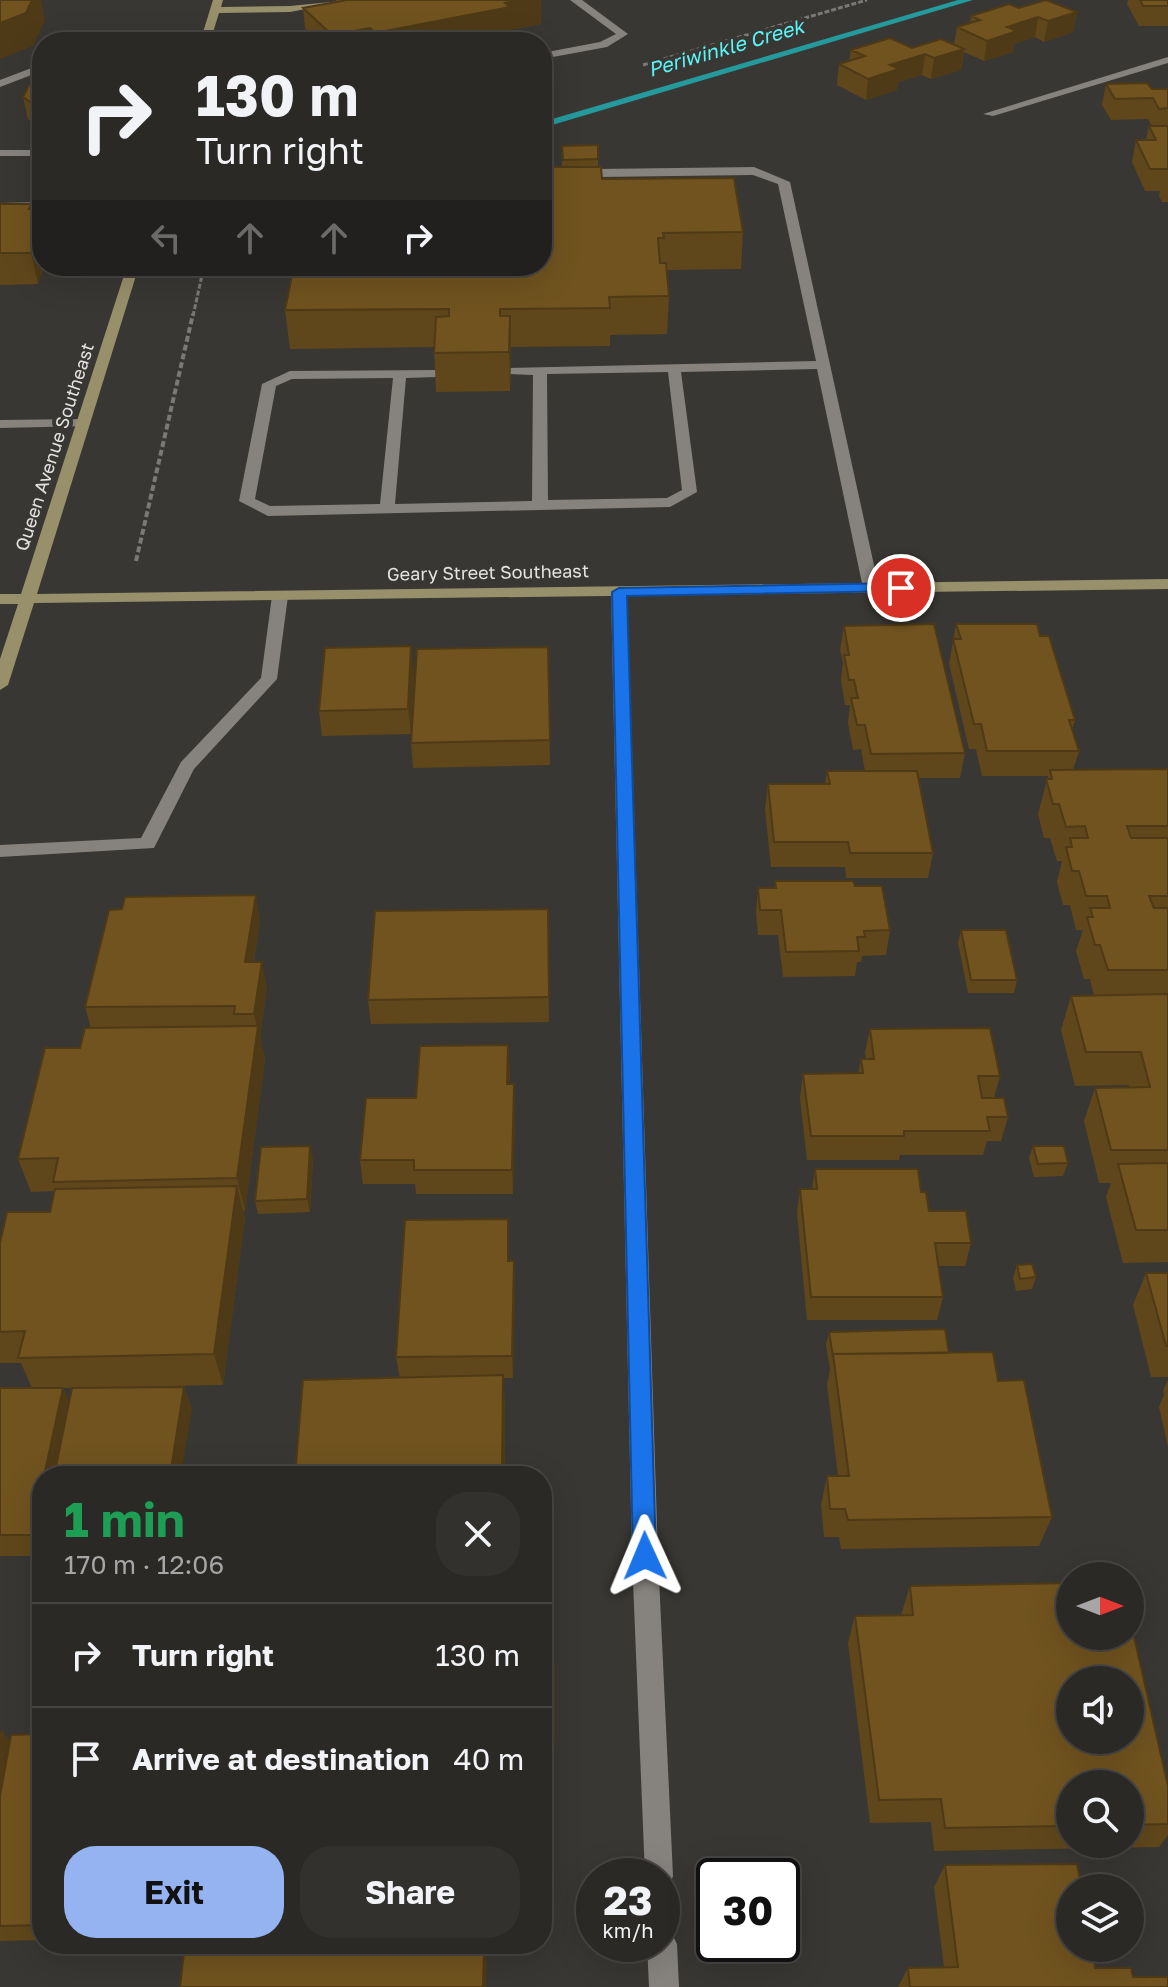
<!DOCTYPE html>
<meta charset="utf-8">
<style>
:root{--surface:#2b2926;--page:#33312e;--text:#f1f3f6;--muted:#a6a6a7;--line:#474543;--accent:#95b2f1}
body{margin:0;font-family:"Golos Text",sans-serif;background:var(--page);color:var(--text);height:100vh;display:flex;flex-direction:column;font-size:30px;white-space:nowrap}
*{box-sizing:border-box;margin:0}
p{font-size:26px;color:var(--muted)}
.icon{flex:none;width:44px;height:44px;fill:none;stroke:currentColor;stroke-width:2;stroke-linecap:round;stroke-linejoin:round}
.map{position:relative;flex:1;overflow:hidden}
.side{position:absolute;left:32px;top:1466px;width:520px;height:488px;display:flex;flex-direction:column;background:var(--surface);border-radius:32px;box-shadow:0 8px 32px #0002,0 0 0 2px var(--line)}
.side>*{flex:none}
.hud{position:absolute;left:32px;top:32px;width:520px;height:244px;border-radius:32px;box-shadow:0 8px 32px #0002,0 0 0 2px var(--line);background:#2b2926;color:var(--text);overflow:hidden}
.needle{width:52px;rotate:90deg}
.tools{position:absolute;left:1056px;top:1562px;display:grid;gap:16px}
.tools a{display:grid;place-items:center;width:88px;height:88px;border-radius:50%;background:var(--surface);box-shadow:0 8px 32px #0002,0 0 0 2px var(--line);font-size:40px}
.speed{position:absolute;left:576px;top:1858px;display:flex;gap:16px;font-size:40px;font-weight:700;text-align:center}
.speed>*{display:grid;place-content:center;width:104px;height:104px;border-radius:50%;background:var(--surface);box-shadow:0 8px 32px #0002,0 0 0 2px var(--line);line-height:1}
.speed small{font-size:20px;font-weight:400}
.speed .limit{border:4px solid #111;border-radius:12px;background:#fff;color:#111}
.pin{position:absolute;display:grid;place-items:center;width:68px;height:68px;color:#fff;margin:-34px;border:4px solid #fff;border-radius:50%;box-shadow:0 2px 8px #0007}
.me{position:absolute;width:88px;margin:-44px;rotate:359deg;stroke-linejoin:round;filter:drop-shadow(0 0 6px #0008)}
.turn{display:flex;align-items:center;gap:28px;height:168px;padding:0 32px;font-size:36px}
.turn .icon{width:104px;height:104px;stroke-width:2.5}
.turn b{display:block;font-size:56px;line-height:68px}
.lanes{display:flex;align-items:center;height:76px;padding:0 32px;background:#0003;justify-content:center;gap:40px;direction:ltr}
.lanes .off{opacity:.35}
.round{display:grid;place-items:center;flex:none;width:84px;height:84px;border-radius:32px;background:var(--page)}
.head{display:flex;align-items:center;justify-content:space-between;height:136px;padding:0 32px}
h1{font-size:48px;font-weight:700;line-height:60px;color:#1e9e55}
.action{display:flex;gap:16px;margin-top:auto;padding:16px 32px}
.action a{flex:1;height:92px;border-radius:32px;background:var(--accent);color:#111;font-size:32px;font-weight:700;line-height:92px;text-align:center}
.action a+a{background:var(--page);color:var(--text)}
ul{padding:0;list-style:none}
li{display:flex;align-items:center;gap:24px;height:104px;padding:0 32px;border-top:2px solid var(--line)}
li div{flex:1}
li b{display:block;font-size:30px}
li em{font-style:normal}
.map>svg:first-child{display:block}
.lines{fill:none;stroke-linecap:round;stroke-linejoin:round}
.stream{fill:#249a9d;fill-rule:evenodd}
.path-far1{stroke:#7b7975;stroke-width:3;stroke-dasharray:5 2;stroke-linecap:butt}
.path{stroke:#7b7975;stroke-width:4;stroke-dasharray:6 3;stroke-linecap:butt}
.lane{fill:#86837f;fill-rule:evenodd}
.street{fill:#86837f;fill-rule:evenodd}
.secondary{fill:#98906b;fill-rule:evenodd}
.wall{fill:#60471b;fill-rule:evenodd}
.shaded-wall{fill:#4e3a16}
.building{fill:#70531f;stroke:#4e3a16;stroke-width:2;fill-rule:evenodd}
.route{fill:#1a73e8;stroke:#114b97;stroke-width:2}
.labels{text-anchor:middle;stroke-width:8;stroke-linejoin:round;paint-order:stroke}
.far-street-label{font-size:18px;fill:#e5e3e0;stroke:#393733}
.far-water-label{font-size:20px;font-style:italic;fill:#5af5f9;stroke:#393733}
</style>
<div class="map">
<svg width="1168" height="1987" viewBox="0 0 1168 1987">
<rect width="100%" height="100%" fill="#393733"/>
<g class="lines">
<path class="stream" d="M958,0H973L542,128V122Z"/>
<path class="path-far1" d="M643,65L867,0
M193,316L204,266"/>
<path class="path" d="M136,561L193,314"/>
<path class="lane" d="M570,0H582L628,34L607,47L542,59V53L600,42L616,34Z
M108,37L112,38V42H99Z
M1168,57V63L993,116L983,114Z
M42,64V71L0,87V80Z
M0,150H42V156H0Z
M754,167L790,182L879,588L877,591L871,593L863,588L817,369L681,372L697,492L670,507L268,516L239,501L262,384L290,371L442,370V376L437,377L406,378L395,504L532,501L533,375L505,374V368L816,361L778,184L753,175L598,177L592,173L598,169ZM668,372L682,490L667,498L548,500L547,374ZM393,378L380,504L270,506L255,499L276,386L292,379Z
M42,202V210L0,211V203Z
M83,419L88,420V426L0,428V420Z
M280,591L288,596L277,679L194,769L154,848L0,857V845L141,838L181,762L261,678L272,596Z"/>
<path class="street" d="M619,587L627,592L658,1556L673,1876L669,1886L662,1889V1876H645L632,1556L611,592Z
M662,1929L672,1934L677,1944L679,1987H649L647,1944H662Z"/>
<path class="secondary" d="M213,0H223L221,7L290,6L352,0L290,12L219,13L210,42H200Z
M127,266H139L37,594L1168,579V589L34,603L8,685L0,690V659L18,604H0V594H21Z"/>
</g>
<path class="wall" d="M336,0H541V24L510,30V35L473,42H312L306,36L303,8L336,2Z
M1128,0H1168V26H1139L1127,4Z
M1019,8L1077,12L1073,32L1044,42L1035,37L1014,44L1013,52L984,61L964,52L961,70L931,79L922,75L898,82L897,90L866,100L837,85L839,64L849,61L851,50L912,48L954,44L957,27L970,23L971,16Z
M42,81V129L28,119L23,97Z
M1106,84L1152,89H1168V202H1162L1159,196L1160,191H1145L1132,162L1136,140H1146L1149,126H1152L1148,119L1111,120L1102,105Z
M598,145V167L602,179L743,232L741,269L667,270L669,296L667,334L610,335V346L511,347L510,391L436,392L434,347L290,349L285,310L542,266L562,167V146Z
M0,204H32L38,284L0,285Z
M956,624L1040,636L1075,720L1072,730L1079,751L1073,770L1168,769V1262L1123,1263L1106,1197L1111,1183H1099L1084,1121L1095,1088L1129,1087V1085L1075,1086L1061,1030L1071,996H1094L1090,979H1084L1076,951L1083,930H1076L1070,905H1063L1057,882L1062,861H1057L1050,838H1044L1038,814L1048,776H982L976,749H969L949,664Z
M844,626L965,753L960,778H919L933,853L928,878H846L845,867H771L765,809L768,784H825L827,771H865L861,749L853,750L848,723L850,705H845L841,680L843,663L840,650Z
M548,647L550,765L413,768L411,743Z
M414,671L411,734L322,736L319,711Z
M775,881L855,886L890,930L886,955L862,956L861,962H857L855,976L783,977L778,935H758L756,913L758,888H774Z
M548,909L549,1022L371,1024L368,1000Z
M260,920L254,962L267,987L260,1036L265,1060L245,1211H243L245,1218L223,1385L63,1388L69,1402L184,1387L192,1409L42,1476V1556H0V1388H32L21,1363H0V1243L50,1212L55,1191L31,1192L18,1159L91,1028L85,1007Z
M961,930L1017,980L1014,993H968L958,943Z
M870,1029L1000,1076L994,1098L1008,1117L1001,1141H987L983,1155H900L899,1160H807L800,1098L803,1074L858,1073L861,1059H866L865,1053Z
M510,1070L509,1084H514L515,1108L513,1194H416L415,1184H363L360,1160L416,1098Z
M1033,1146L1068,1163L1063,1176L1034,1177L1029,1158Z
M313,1158L310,1212L258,1214L255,1201Z
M815,1169L921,1192L929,1211L971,1243L965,1266H939L943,1297L937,1320H807L797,1213L800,1189H812Z
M508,1219L509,1261H514L515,1284L513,1378H503L505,1405V1476H295L400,1378L396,1357Z
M1017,1265L1036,1277L1032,1289L1016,1291L1013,1278Z
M1146,1273H1168V1377H1151L1133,1305Z
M829,1332L949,1353L998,1381L1052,1517L1039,1546L841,1549L839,1537H824L821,1505L827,1476H838L827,1385L830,1369L826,1344Z
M1168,1380V1447L1159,1407L1164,1395L1163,1390Z
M910,1586L1168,1786V1835L1159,1847L934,1851L931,1822L870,1823L848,1643L855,1616L901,1615ZM1070,1784H1130V1844H1070Z
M542,1665L555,1684L554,1759L542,1760Z
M3,1732L10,1743L42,1734V1940L0,1941V1733Z
M945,1865L1095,1968L1168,1987H898L908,1968L944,1967L934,1887Z"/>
<path class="shaded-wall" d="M32,0H41L45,20L33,46L0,59V23Z
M521,0H541V24L510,30V35L473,42H375V33Z
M1077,12L1073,32L1044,42L1048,21Z
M1038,17L1035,37L1014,44L1013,52L984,61L987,41L1007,27Z
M370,28L371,42H333L332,35Z
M964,49L961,70L931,79L934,58Z
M925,54L922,75L898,82L897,90L866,100L868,79L890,65Z
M32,204L39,233L42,224V266H45L38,284L31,253L29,209Z
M510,316L511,354L510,391L509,352Z
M411,646L414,671L411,734L408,709Z
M256,895L260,920L250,987L245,962Z
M262,962L267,987L260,1036L265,1060L245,1211L237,1178L257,1029L254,1014Z
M508,1045L510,1070L508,1108L507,1084Z
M514,1084L515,1108L513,1194L512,1170Z
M310,1146L313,1158L310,1212L307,1199Z
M237,1186L245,1218L223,1385L214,1354Z
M514,1261L515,1284L513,1378L512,1356Z
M503,1375L505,1405V1476H503Z
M184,1387L192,1409L181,1476H170Z
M63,1388L73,1410L59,1476H44Z
M42,1486V1556L31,1535Z
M554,1665L555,1684L554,1759Z
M3,1732L15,1751L0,1829V1747Z
M484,1944L487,1963L486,1987H483Z"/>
<path class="building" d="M0,0H32L26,13L0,23Z
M340,0H521L505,3L510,7L375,33L370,28L332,35L303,8L342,1Z
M1046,0L1077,12L1048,21L1038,17L1007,27L1017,31L987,41L957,27L980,20L971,16L1009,4L1019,8Z
M1140,0H1168V6H1143Z
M890,38L912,48L941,39L964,49L934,58L925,54L890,65L899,69L868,79L839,64L865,56L851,50Z
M42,81V109H40L23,97L29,85Z
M1147,83L1152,89H1168V108L1159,109L1153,98L1115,99L1106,84Z
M1149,126H1168V169H1150L1136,140H1156Z
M598,145V159L563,160L562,146Z
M542,167H601L602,179L734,178L743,232L663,233L664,238H658L660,263H666L669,296L609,297L610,308L500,309V316H510L509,352L434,353L436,317L449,316V309L285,310L294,266H542Z
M0,204H32L29,209H42V224L31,253H0Z
M934,624L965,753L871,754L865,725H857L851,698H858L854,680H849L844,655H849L844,626Z
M956,624H1037L1040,636H1049L1075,720H1069L1079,751H987L981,724H974L953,639H961Z
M411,646L408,709L319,711L325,648Z
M548,647L550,740L411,743L417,649Z
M1168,769V826H1127L1131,838H1168V896H1149L1154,908H1168V970H1108L1100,945H1095L1087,917H1093L1090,908H1110L1107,896H1086L1079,871H1072L1066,847H1072L1070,838H1088L1085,826L1066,827L1059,804H1053L1046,779H1052L1050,770Z
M827,771H917L933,853H850L848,842H774L768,784H830Z
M775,881H853L855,886H882L890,930L864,931L865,937H857L859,951L786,952L781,910H760L758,888H776Z
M256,895L245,962H262L254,1014H234L235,1006L85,1007L109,910L122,909L125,897Z
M548,909L549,997L368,1000L375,911Z
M961,930H1006L1017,980H971Z
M1168,994V1150H1111L1095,1088L1150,1087L1141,1052H1086L1071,996Z
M258,1026L237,1178L53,1182L58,1158L18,1159L45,1048H80L85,1028Z
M990,1028L1000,1076H978L982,1098H1004L1008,1117H987L990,1131H904V1136H811L803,1074L863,1073L861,1059H874L870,1029Z
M508,1045L507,1084H514L512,1170H414V1160H360L366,1098H416L420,1046Z
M310,1146L307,1199L255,1201L261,1147Z
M1033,1146H1064L1068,1163L1038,1164Z
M1168,1163V1230H1136L1118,1164Z
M815,1169H918L921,1192H926L929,1211H966L971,1243H935L943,1297H811L800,1189H817Z
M237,1186L214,1354L18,1358L25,1331L0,1332V1243L7,1212H50L55,1189Z
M508,1219V1261H514L512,1356L396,1357L405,1220Z
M1032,1264L1036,1277L1020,1279L1017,1265Z
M1146,1273H1168V1346H1166Z
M945,1329L949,1353L833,1354V1357L829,1332Z
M993,1352L998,1381L1024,1380L1052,1517L848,1520L845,1509H830L827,1476H849L833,1354Z
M503,1375L502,1472L432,1473V1476H295L303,1380Z
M184,1387L170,1476H54L72,1388Z
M0,1388H63L44,1476H42V1486L31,1535H0Z
M1070,1583V1636H1130V1619L1168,1786V1824L1130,1825V1784H1070V1826L945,1828L941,1799L879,1800L855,1616L913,1615L910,1586ZM1070,1680H1130V1740H1070Z
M542,1665H554V1741L542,1742Z
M3,1732L0,1747V1733Z
M42,1734V1925L0,1926V1796L11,1735Z
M1077,1864L1082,1888H1070V1948H1092L1095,1968H1131L1133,1977H1168V1987H910L908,1968L958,1967L945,1865Z
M185,1944H484L483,1987H180Z"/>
<path class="route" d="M901,583L906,585V591L627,596L656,1556L653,1564L645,1568L637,1564L633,1556L612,592L619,588Z"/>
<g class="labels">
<g class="far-street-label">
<text transform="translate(55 447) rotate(-72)" y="6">Queen Avenue Southeast</text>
<text transform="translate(488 573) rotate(-1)" y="6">Geary Street Southeast</text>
</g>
<g class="far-water-label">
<text transform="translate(726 48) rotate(-16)" y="7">Periwinkle Creek</text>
</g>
</g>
</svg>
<div class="tools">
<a><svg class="needle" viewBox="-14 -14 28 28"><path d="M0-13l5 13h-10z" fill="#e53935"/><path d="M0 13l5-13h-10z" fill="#a6a6a7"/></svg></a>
<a><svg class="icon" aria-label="sound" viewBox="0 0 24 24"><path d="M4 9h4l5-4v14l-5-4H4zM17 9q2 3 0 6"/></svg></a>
<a><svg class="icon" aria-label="search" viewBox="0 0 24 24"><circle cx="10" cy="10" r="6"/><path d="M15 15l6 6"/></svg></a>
<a><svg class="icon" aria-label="layers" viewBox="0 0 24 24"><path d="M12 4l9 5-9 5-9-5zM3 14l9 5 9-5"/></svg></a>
</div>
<div class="speed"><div>23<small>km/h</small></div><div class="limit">30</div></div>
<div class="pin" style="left:901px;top:588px;background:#d93025"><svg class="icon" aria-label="arrive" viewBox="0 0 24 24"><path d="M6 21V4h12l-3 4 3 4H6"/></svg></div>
<svg class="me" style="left:645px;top:1556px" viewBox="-20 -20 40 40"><path d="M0-17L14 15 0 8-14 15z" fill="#1a73e8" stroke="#fff" stroke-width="4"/></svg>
<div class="hud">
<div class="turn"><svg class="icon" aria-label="right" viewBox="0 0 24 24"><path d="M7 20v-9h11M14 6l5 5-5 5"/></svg><div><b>130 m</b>Turn right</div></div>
<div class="lanes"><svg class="icon off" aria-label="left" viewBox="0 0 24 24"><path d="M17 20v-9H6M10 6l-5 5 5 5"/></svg><svg class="icon off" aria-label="ahead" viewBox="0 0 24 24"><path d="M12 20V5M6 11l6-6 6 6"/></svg><svg class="icon off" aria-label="ahead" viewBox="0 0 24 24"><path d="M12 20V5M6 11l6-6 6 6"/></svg><svg class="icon" aria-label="right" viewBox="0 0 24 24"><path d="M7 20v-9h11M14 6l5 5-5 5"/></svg></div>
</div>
<section class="side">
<div class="head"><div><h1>1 min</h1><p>170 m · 12:06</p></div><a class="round"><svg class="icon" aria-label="close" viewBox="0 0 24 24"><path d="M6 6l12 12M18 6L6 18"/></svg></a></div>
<ul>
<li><svg class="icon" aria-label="right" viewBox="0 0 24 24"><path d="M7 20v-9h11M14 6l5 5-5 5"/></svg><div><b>Turn right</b></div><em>130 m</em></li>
<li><svg class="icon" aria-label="arrive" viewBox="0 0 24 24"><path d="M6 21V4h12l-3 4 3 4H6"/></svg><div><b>Arrive at destination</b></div><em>40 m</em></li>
</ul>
<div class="action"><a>Exit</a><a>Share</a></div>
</section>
</div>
